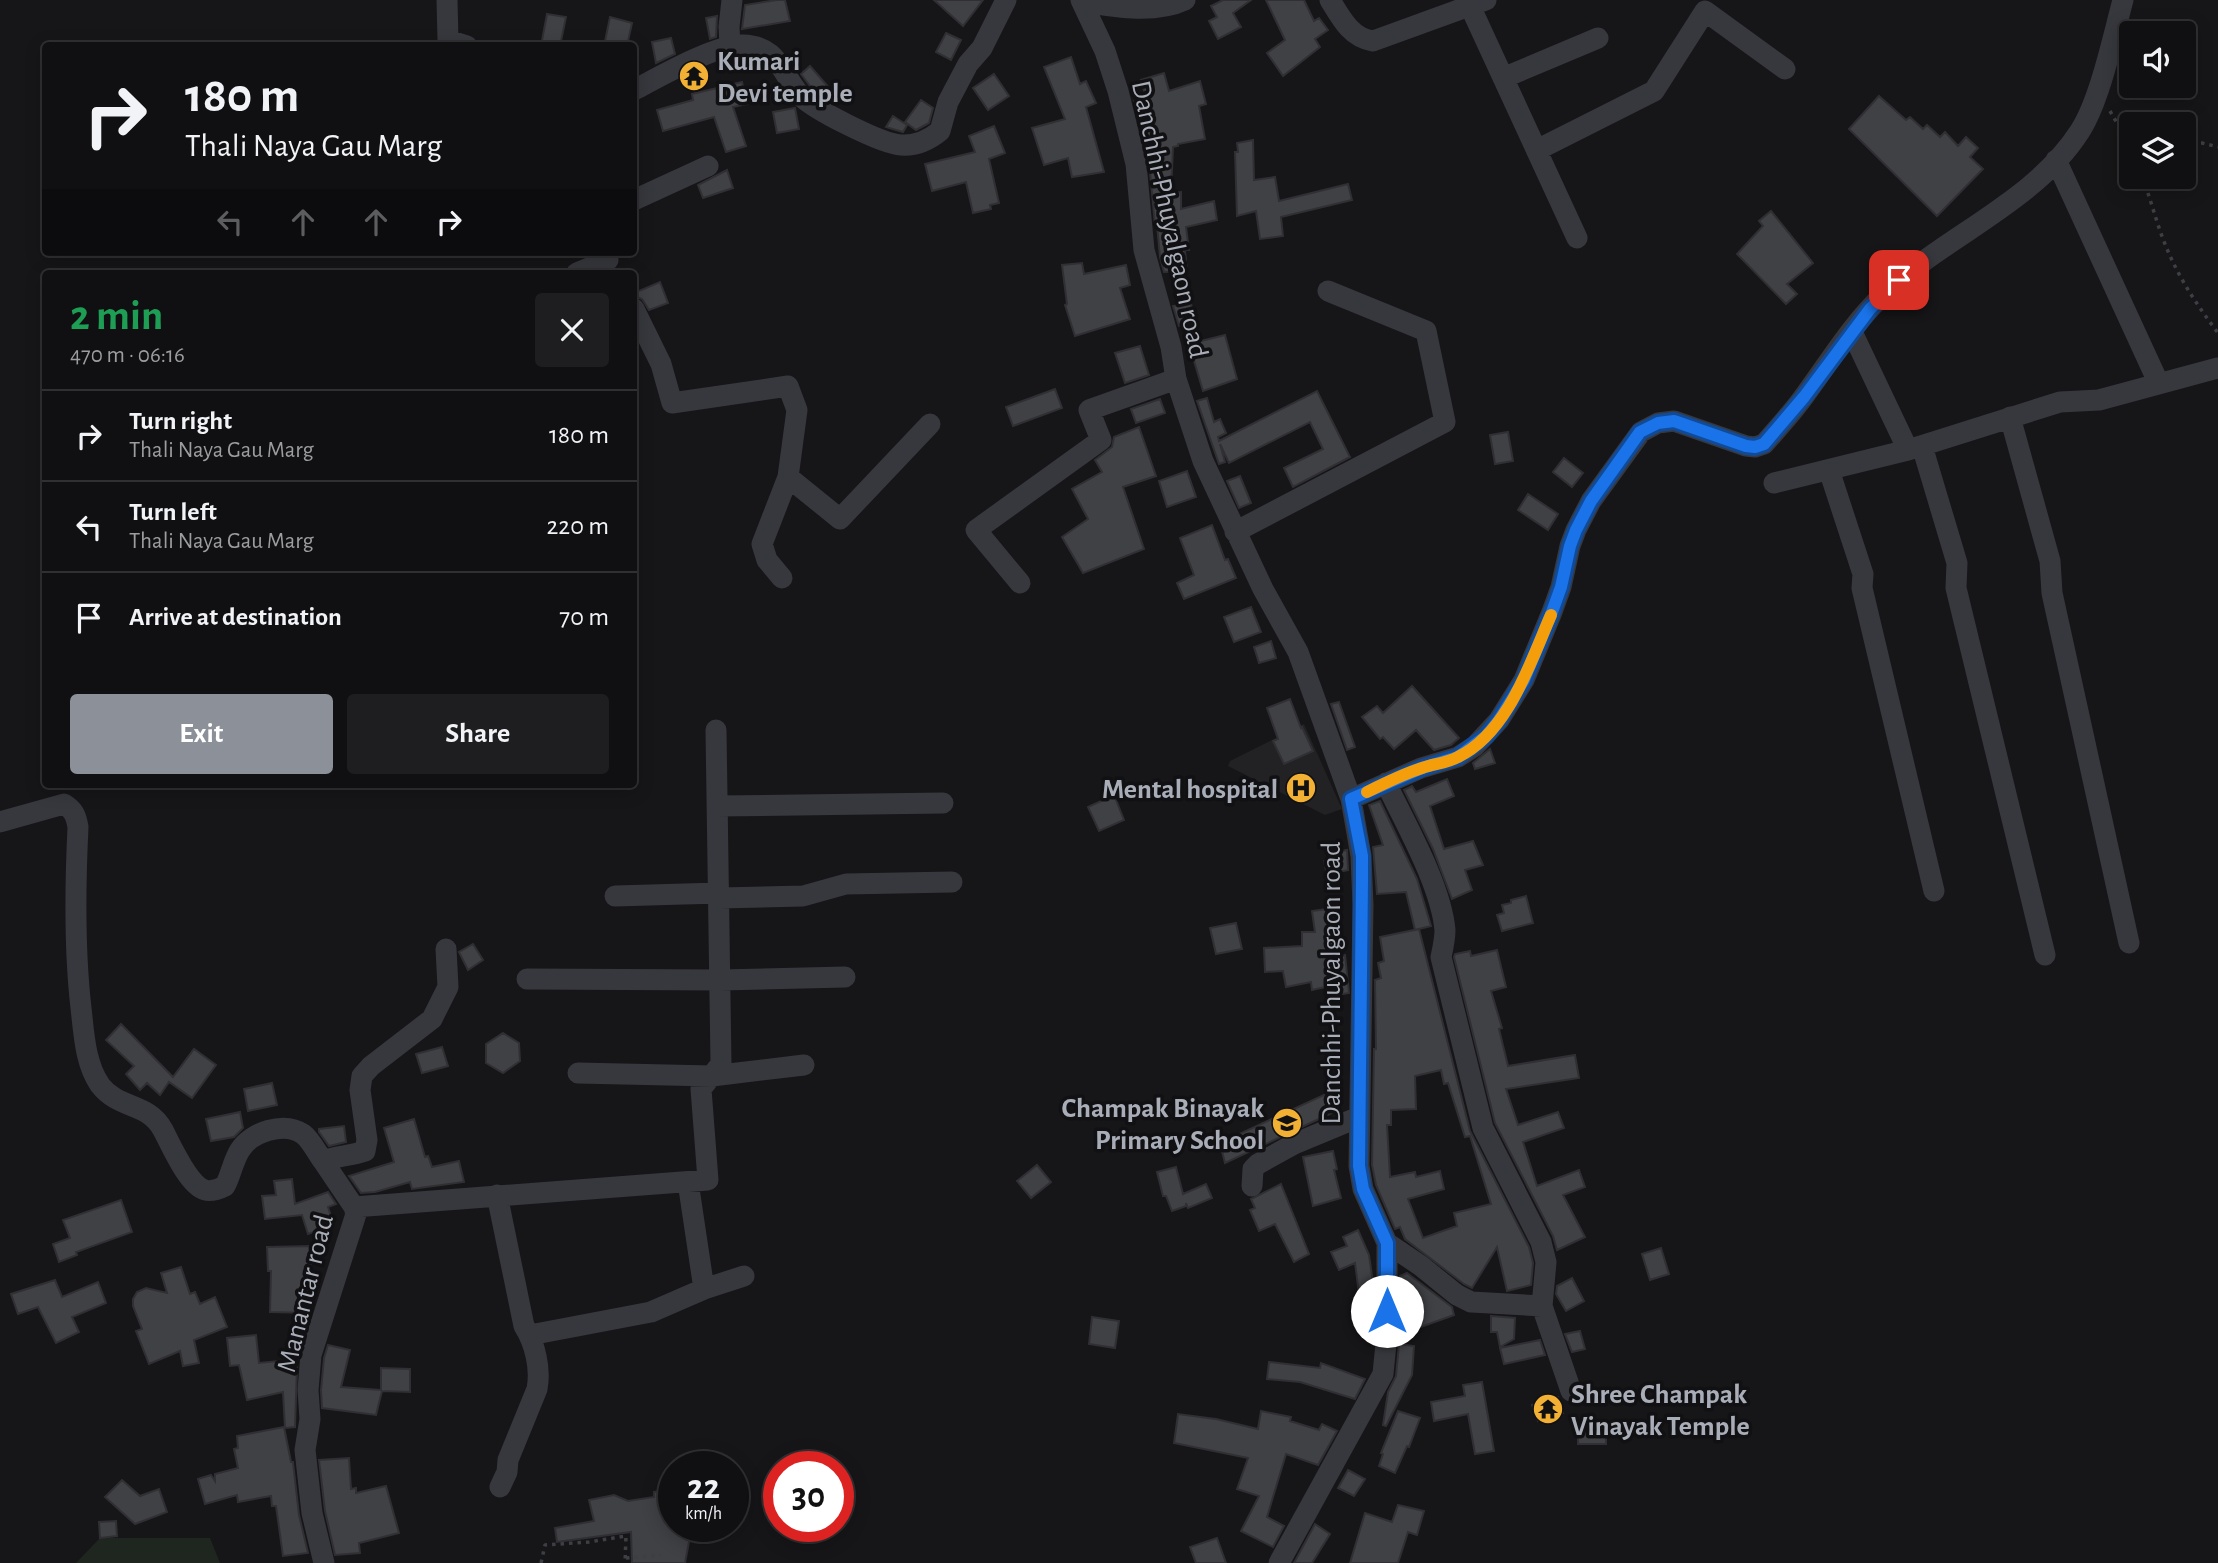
<!DOCTYPE html>
<meta charset="utf-8">
<style>
:root{--surface:#101012;--page:#1e1e20;--text:#f1f3f6;--muted:#9c9d9f;--line:#303032;--accent:#8c9099}
body{margin:0;font-family:"Alegreya Sans",sans-serif;background:var(--page);color:var(--text);height:100vh;display:flex;flex-direction:column;font-size:26px;white-space:nowrap}
*{box-sizing:border-box;margin:0}
p{font-size:23px;color:var(--muted)}
.icon{flex:none;width:38px;height:38px;fill:none;stroke:currentColor;stroke-width:2;stroke-linecap:round;stroke-linejoin:round}
.map{position:relative;flex:1;overflow:hidden}
.sheet{position:absolute;left:42px;top:270px;width:595px;height:518px;display:flex;flex-direction:column;background:var(--surface);border-radius:7px;box-shadow:0 4px 18px #0003,0 0 0 2px var(--line)}
.sheet>*{flex:none}
.hud{position:absolute;left:42px;top:42px;width:595px;height:214px;border-radius:7px;box-shadow:0 4px 18px #0003,0 0 0 2px var(--line);background:#101012;color:var(--text);overflow:hidden}
.fabs{position:absolute;left:2119px;top:21px;display:grid;gap:14px}
.fabs a{display:grid;place-items:center;width:77px;height:77px;border-radius:7px;background:var(--surface);box-shadow:0 4px 18px #0003,0 0 0 2px var(--line);font-size:35px}
.speed{position:absolute;left:658px;top:1451px;display:flex;gap:14px;font-size:35px;font-weight:700;text-align:center}
.speed>*{display:grid;place-content:center;width:91px;height:91px;border-radius:50%;background:var(--surface);box-shadow:0 4px 18px #0003,0 0 0 2px var(--line);line-height:1}
.speed small{font-size:18px;font-weight:400}
.speed .limit{border:10px solid #d22;background:#fff;color:#111}
.pin{position:absolute;display:grid;place-items:center;width:60px;height:60px;color:#fff;margin:-30px;border-radius:14px;box-shadow:0 4px 10px #0006}
.me{position:absolute;width:77px;margin:-38px;rotate:0deg;stroke-linejoin:round;filter:drop-shadow(0 0 5px #0008)}
.turn{display:flex;align-items:center;gap:24px;height:147px;padding:0 28px;font-size:32px}
.turn .icon{width:91px;height:91px;stroke-width:2.5}
.turn b{display:block;font-size:49px;line-height:60px}
.lanes{display:flex;align-items:center;height:66px;padding:0 28px;background:#0003;justify-content:center;gap:35px;direction:ltr}
.lanes .off{opacity:.35}
.round{display:grid;place-items:center;flex:none;width:74px;height:74px;border-radius:7px;background:var(--page)}
.head{display:flex;align-items:center;justify-content:space-between;height:119px;padding:0 28px}
h1{font-size:42px;font-weight:700;line-height:52px;color:#1e9e55}
.button{display:flex;gap:14px;margin-top:auto;padding:14px 28px}
.button a{flex:1;height:80px;border-radius:7px;background:var(--accent);color:#fff;font-size:28px;font-weight:700;line-height:80px;text-align:center}
.button a+a{background:var(--page);color:var(--text)}
ul{padding:0;list-style:none}
li{display:flex;align-items:center;gap:21px;height:91px;padding:0 28px;border-top:2px solid var(--line)}
li div{flex:1}
li b{display:block;font-size:26px}
li em{font-style:normal}
.map>svg:first-child{display:block}
.built{fill:#222225}
.green{fill:#1e261f}
.building{fill:#404145;stroke:#303034;stroke-width:2;fill-rule:evenodd}
.lines{fill:none;stroke-linecap:round;stroke-linejoin:round}
.path{stroke:#3d3f44;stroke-width:3.5;stroke-dasharray:3.5 5;stroke-linecap:butt}
.street{stroke:#37383d;stroke-width:21}
.route-casing{stroke:#114b97;stroke-width:18}
.route{stroke:#1a73e8;stroke-width:12}
.slow{stroke:#f59e0b;stroke-width:12}
.labels{text-anchor:middle;stroke-width:7;stroke-linejoin:round;paint-order:stroke}
.poi-label{font-size:28px;font-weight:bold;fill:#a8adb8;stroke:#111113;text-anchor:start}
.street-label{font-size:28px;fill:#a8adb8;stroke:#111113}
</style>
<div class="map">
<svg width="2218" height="1563" viewBox="0 0 2218 1563">
<rect width="100%" height="100%" fill="#161618"/>
<path class="built" d="M1304,724L1342,809L1325,815L1228,766L1230,761Z"/>
<path class="green" d="M100,1538H210L220,1563H76Z"/>
<path class="building" d="M777,0H785L790,21L742,29L745,5Z
M934,0H983L963,26Z
M1223,0H1251L1233,13L1241,27L1218,39L1209,21L1217,17L1211,6Z
M1266,0H1304L1314,21L1319,18L1328,30L1315,39L1320,47L1283,76L1267,53L1285,40Z
M547,14L566,17L560,46H541Z
M717,16L716,37L710,39L706,18Z
M610,17L632,23L627,46H604Z
M946,33L961,40L951,60L936,52Z
M671,38L675,54L656,63L652,42Z
M1071,57L1080,84L1086,81L1096,103L1086,107L1104,172L1072,177L1068,158L1044,165L1032,128L1065,119L1044,67Z
M810,66L830,89L822,96L810,86L801,74Z
M1164,73L1169,91L1200,81L1206,104L1199,106L1205,139L1178,144V146L1173,147L1171,193L1181,192V209L1214,201L1217,220L1186,227L1189,250H1185L1187,271L1164,272L1160,257L1157,224L1155,225L1149,161L1134,101L1146,98L1141,80Z
M994,74L1009,96L988,110L973,88Z
M742,82L747,104L733,107L746,146L726,152L714,117L663,131L657,110L693,100L692,94Z
M1879,96L1906,120L1910,117L1923,129L1927,125L1940,137L1945,132L1958,146L1966,137L1978,148L1970,157L1983,169L1937,216L1849,129Z
M921,100L933,108L929,123L916,130L905,122Z
M795,108L799,129L777,133L773,112Z
M893,116L907,125L903,132L886,127Z
M994,126L1005,153L989,159L999,203L990,205L991,209L973,213L966,182L932,191L925,164L975,152L969,136Z
M1253,140L1254,180L1275,177L1279,201L1348,184L1352,200L1281,217L1283,236L1260,239L1256,211L1237,216L1235,152H1238L1237,143Z
M727,170L733,188L703,198L698,185Z
M1771,211L1813,263L1787,284L1797,294L1786,304L1737,254L1763,226L1759,221Z
M1082,263L1084,274L1126,265L1130,285L1120,288L1130,319L1075,336L1065,305L1067,304L1062,265Z
M660,282L668,303L649,310L642,299L635,296L634,293Z
M1191,303L1194,324L1179,326L1173,306Z
M1225,335L1237,379L1203,391L1189,344Z
M1140,346L1149,375L1125,383L1115,353Z
M1055,389L1062,408L1013,426L1006,407Z
M1317,391L1350,457L1293,487L1284,468L1323,449L1310,422L1229,463L1220,444L1225,462L1219,464L1197,401L1207,398L1214,422L1220,419L1226,433L1218,437L1219,441Z
M1160,399L1165,413L1136,423L1131,409Z
M1139,427L1156,476L1123,487L1144,549L1083,573L1062,537L1088,519L1072,489L1102,472L1095,460L1112,447L1114,437Z
M1508,432L1513,461L1495,464L1490,435Z
M1564,458L1583,473L1572,487L1553,472Z
M1187,471L1196,497L1167,507L1159,481Z
M1240,476L1251,503L1239,508L1227,481Z
M1528,494L1558,514L1548,530L1518,510Z
M1212,525L1225,560L1228,559L1236,578L1184,599L1177,583L1194,575L1180,538Z
M1251,607L1261,632L1234,642L1224,617Z
M1271,641L1276,658L1259,663L1254,647Z
M1412,686L1459,738L1451,745L1434,750L1416,730L1394,749L1383,737L1380,739L1362,717L1377,706L1383,713Z
M1290,699L1301,728L1302,727L1313,751L1284,764L1273,741L1278,739L1267,708Z
M1339,702L1355,747L1347,750L1331,704Z
M1490,749L1495,763L1475,769L1473,763Z
M1447,779L1454,796L1430,806L1444,849L1473,841L1483,865L1465,870L1472,890L1452,899L1433,849L1404,790L1412,786L1416,792Z
M1114,795L1124,820L1099,831L1088,807Z
M1380,801L1417,879L1431,926L1415,930L1406,892L1377,894L1373,847L1383,845L1369,805Z
M1347,850L1348,870L1327,875L1324,861L1336,858L1335,852Z
M1526,896L1533,923L1502,931L1497,915L1504,913L1502,905L1511,903V900Z
M1334,908L1336,924H1334V956L1345,955L1349,993L1336,995L1334,985L1312,990L1311,982L1286,987L1283,971L1265,972L1264,948L1302,946V932H1315L1312,911Z
M1236,923L1242,949L1216,954L1210,928Z
M1419,929L1470,1131L1529,1247L1533,1263L1531,1285L1507,1291L1497,1247L1472,1288L1464,1284L1405,1239L1400,1227L1395,1229L1376,1185L1372,1165L1374,1049H1376L1375,980L1381,978L1378,963L1384,961L1380,937ZM1441,1070L1444,1084L1448,1083L1465,1137L1470,1136L1491,1204L1454,1213L1457,1226L1423,1238L1408,1199L1444,1189L1440,1171L1416,1177L1415,1172L1390,1177L1387,1125H1391V1110L1416,1109L1415,1076Z
M473,944L483,960L468,970L459,952Z
M1497,950L1506,987L1491,991L1502,1028L1499,1029L1508,1066L1575,1055L1579,1078L1506,1089L1518,1125L1558,1112L1564,1128L1523,1142L1537,1186L1579,1170L1585,1187L1563,1195L1585,1237L1557,1250L1553,1236L1495,1123L1454,957L1455,954L1470,951L1471,956Z
M121,1024L173,1077L194,1049L216,1065L192,1098L169,1082L160,1095L147,1083L140,1090L126,1074L134,1066L106,1040Z
M503,1033L519,1043L520,1061L503,1073L486,1063V1044Z
M442,1047L448,1066L422,1073L416,1054Z
M272,1083L277,1105L248,1111L244,1089Z
M1328,1093L1336,1111L1225,1163L1220,1143Z
M240,1112L243,1128L234,1137L211,1141L206,1119Z
M414,1119L425,1157L428,1156L432,1167L459,1161L464,1182L412,1189L410,1182L375,1192L361,1193L349,1176L394,1162L384,1128Z
M344,1126L346,1142L329,1146L319,1132V1129Z
M1333,1151L1337,1169L1334,1170L1341,1198L1313,1206L1303,1157Z
M1037,1165L1051,1182L1031,1198L1017,1181Z
M1176,1167L1183,1194L1206,1184L1212,1198L1188,1208L1186,1203V1206L1172,1211L1166,1196H1163L1157,1172Z
M292,1179L295,1204L328,1192L336,1204L328,1207L334,1225L308,1234L302,1215L265,1219L262,1196L276,1195L274,1181Z
M1281,1184L1309,1254L1294,1262L1275,1224L1259,1231L1250,1210L1255,1208L1251,1199Z
M121,1200L132,1232L76,1252L77,1255L59,1262L53,1244L70,1238L63,1220Z
M1358,1230L1369,1255L1374,1290L1359,1294L1355,1263L1339,1270L1331,1252L1347,1246L1343,1237Z
M311,1246V1287L314,1288L311,1313L270,1312L271,1271H268L267,1247Z
M1661,1248L1669,1274L1650,1280L1642,1254Z
M181,1267L190,1294L195,1292L200,1304L215,1297L227,1327L194,1340L199,1363L183,1366L180,1351L149,1364L136,1331L142,1329L133,1306V1299L137,1292L146,1288L167,1293L161,1273Z
M1407,1273L1452,1307L1454,1315L1415,1329L1407,1310L1411,1309L1400,1290V1276Z
M1572,1278L1584,1301L1566,1311L1556,1294L1557,1286Z
M55,1280L62,1297L98,1282L106,1303L72,1317L79,1332L56,1343L38,1307L18,1314L11,1294Z
M1491,1316L1515,1318L1514,1339L1500,1347L1497,1332H1491Z
M1092,1317L1119,1321L1115,1348L1089,1344Z
M1580,1331L1585,1349L1572,1352L1565,1334Z
M256,1335L259,1363L278,1361V1369L297,1368L295,1427L285,1428L283,1392L247,1400L239,1365L230,1366L227,1338Z
M1540,1340L1545,1355L1504,1364L1500,1348Z
M1399,1344L1414,1346L1412,1375L1386,1426L1383,1425L1388,1392L1396,1376Z
M328,1345L350,1350L341,1387L381,1390V1368L410,1369V1392L382,1391L376,1415L322,1408L321,1390L324,1358Z
M1269,1362L1320,1368L1321,1363L1365,1379L1355,1399L1300,1382L1267,1379Z
M1482,1382L1494,1451L1475,1454L1468,1414L1434,1421L1431,1402L1465,1396L1463,1385Z
M1558,1397L1563,1413L1538,1421L1532,1405Z
M1261,1411L1291,1417L1290,1421L1319,1430L1322,1424L1337,1431L1318,1465L1286,1454L1267,1517L1284,1526L1273,1547L1241,1531L1259,1496L1237,1489L1248,1458L1174,1443L1178,1414L1216,1419L1258,1429Z
M1398,1411L1420,1418L1409,1447L1407,1446L1395,1473L1379,1466L1383,1454L1381,1453Z
M284,1427L291,1462H293L299,1515L308,1553L283,1556L276,1506H272L271,1496L238,1502L237,1495L205,1504L198,1479L211,1475L215,1481V1474L238,1468L234,1449L238,1448L237,1436Z
M1578,1427H1606V1444H1578Z
M349,1458L351,1489L356,1488V1493L386,1486L399,1533L359,1543L360,1553L335,1555L325,1511L319,1460Z
M1348,1470L1365,1479L1354,1496L1338,1488Z
M122,1480L140,1496L159,1489L167,1512L135,1524L105,1497Z
M674,1490V1526H692L685,1563H632L631,1532L557,1542L555,1528L594,1521L589,1500L614,1495L628,1501L654,1497V1492Z
M1398,1505L1424,1511L1417,1535L1408,1532L1398,1563H1350L1365,1513L1392,1522Z
M116,1521L117,1536L100,1538L99,1522Z
M1315,1524L1330,1534L1312,1563H1294Z
M1217,1538L1226,1563H1196L1190,1547Z"/>
<g class="lines">
<path class="path" d="M2110,111L2132,149
M2184,143H2202L2218,147
M2142,177C2151,199 2156,222 2165,244C2178,277 2197,305 2218,333
M626,1558L661,1555
M541,1563L545,1545L589,1542L626,1536L625,1563"/>
<path class="street" d="M447,0L448,40L467,46
M1081,0L1105,51L1118,91L1136,164L1144,250L1171,347L1176,379L1203,461L1263,589L1298,652L1351,799L1361,856L1363,905L1359,1166L1363,1189L1387,1243V1333L1383,1374L1279,1563
M1330,0C1341,18 1351,38 1373,41L1486,0
M1083,2C1115,7 1155,14 1185,0
M1470,6L1577,238
M730,45L729,27L732,0
M1503,78L1598,38
M634,90C659,77 716,44 743,45C779,46 780,72 800,95C812,109 882,144 901,145C915,146 929,140 940,131L948,102L968,64L982,48L1006,0
M1537,150L1654,91L1705,11L1785,69
M2056,160L2159,384
M634,200L708,166
M577,273L608,260
M634,309L661,364L672,403L788,386L797,410L788,477L762,544L767,560L782,578
M1852,332L1908,450
M2010,417L2050,561L2052,593L2129,943
M1922,446L1957,563L1956,588L2045,955
M1829,470L1863,574L1862,588L1934,891
M788,477L840,519L930,424
M1774,483L1908,450L2060,402L2099,400L2218,368
M1235,532L1445,422L1426,331L1328,291
M1020,583L976,530L1101,440L1089,410L1176,379
M1386,783C1405,823 1441,885 1445,930C1445,939 1443,948 1441,957L1483,1128L1541,1242L1546,1262L1542,1306
M1351,799L1421,768L1458,757L1475,746L1499,720L1524,680L1552,612L1561,587L1570,546L1576,530L1591,501L1641,432L1658,423L1674,421L1746,446L1755,447L1764,444C1778,428 1793,412 1805,395C1830,361 1853,323 1884,294C1944,236 2034,203 2080,131C2100,100 2113,37 2123,0
M717,806L943,803
M0,822L64,804C74,810 76,816 78,827C75,888 74,947 81,1008C84,1034 85,1063 100,1085C119,1110 148,1102 163,1130C171,1145 188,1185 205,1190C212,1192 219,1189 225,1186C231,1175 233,1161 240,1150C251,1132 284,1121 303,1134C311,1140 317,1153 323,1161
M615,896L719,893
M719,898L803,896L846,884L952,882
M527,979L720,980L845,977
M578,1073L712,1076L804,1065
M688,1182L704,1289
M1252,1186L1253,1169L1258,1164L1294,1144L1359,1117
M497,1195L524,1326C535,1343 541,1369 537,1389L508,1460L507,1472L500,1487
M354,1207L708,1180L701,1089L721,1064L716,730
M1387,1243L1421,1266L1457,1295L1471,1302L1542,1306L1571,1391
M530,1335L651,1312L704,1289L744,1276
M324,1563L312,1513L305,1450L310,1419L308,1390L311,1355L356,1214L354,1207L323,1161C336,1156 351,1156 365,1151L367,1140L360,1090L362,1076L371,1066L432,1019L448,987L446,949"/>
</g>
<g class="lines">
<g class="route-casing">
<path id="route" d="M1387,1311V1243L1363,1189L1359,1166L1362,881V856L1351,799L1422,768L1458,757L1486,736L1499,720L1524,680L1552,612L1561,587L1570,546L1576,530L1591,501L1640,432L1658,423L1674,421L1746,446L1755,447L1764,444L1804,397L1870,309L1899,280"/>
</g>
<use href="#route" class="route"/>
<path class="slow" d="M1367,792C1385,783 1403,774 1422,768C1433,764 1447,763 1458,757C1508,733 1530,663 1551,615"/>
</g>
<defs>
<g id="temple-disc" transform="scale(1.575)"><circle r="9.5" fill="#f2b134" stroke="#111113"/><path d="M0-6L5-2H3V0L6.5 2.5H4V6H1.5V3h-3V6H-4V2.5H-6.5L-3 0V-2H-5Z" fill="#111"/></g>
<g id="hospital-disc" transform="scale(1.575)"><circle r="9.5" fill="#f2b134" stroke="#111113"/><path d="M-5-5h3v3.5h4V-5h3V5h-3V1.5h-4V5h-3Z" fill="#111"/></g>
<g id="school-disc" transform="scale(1.575)"><circle r="9.5" fill="#f2b134" stroke="#111113"/><path d="M0-5L7-2L0 1L-7-2ZM-4 1L0 2.5L4 1V4Q0 6-4 4Z" fill="#111"/></g>
</defs>
<g fill-rule="evenodd">
<use href="#temple-disc" x="694" y="76"/>
<use href="#hospital-disc" x="1301" y="788"/>
<use href="#school-disc" x="1287" y="1123"/>
<use href="#temple-disc" x="1548" y="1409"/>
</g>
<g class="labels">
<g class="poi-label">
<text x="717" y="70">Kumari<tspan x="717" dy="32">Devi temple</tspan></text>
<text x="1278" y="798" text-anchor="end">Mental hospital</text>
<text x="1264" y="1117" text-anchor="end">Champak Binayak<tspan x="1264" dy="32">Primary School</tspan></text>
<text x="1571" y="1403">Shree Champak<tspan x="1571" dy="32">Vinayak Temple</tspan></text>
</g>
<g class="street-label">
<text transform="translate(1171 219) rotate(78)" y="10">Danchhi-Phuyalgaon road</text>
<text transform="translate(1330 983) rotate(-90)" y="10">Danchhi-Phuyalgaon road</text>
<text transform="translate(304 1293) rotate(-76)" y="10">Manantar road</text>
</g>
</g>
</svg>
<div class="fabs">
<a><svg class="icon" aria-label="sound" viewBox="0 0 24 24"><path d="M4 9h4l5-4v14l-5-4H4zM17 9q2 3 0 6"/></svg></a>
<a><svg class="icon" aria-label="layers" viewBox="0 0 24 24"><path d="M12 4l9 5-9 5-9-5zM3 14l9 5 9-5"/></svg></a>
</div>
<div class="speed"><div>22<small>km/h</small></div><div class="limit">30</div></div>
<div class="pin" style="left:1899px;top:280px;background:#d93025"><svg class="icon" aria-label="arrive" viewBox="0 0 24 24"><path d="M6 21V4h12l-3 4 3 4H6"/></svg></div>
<svg class="me" style="left:1387px;top:1311px" viewBox="-20 -20 40 40"><circle r="19" fill="#fff"/><path d="M0-13L10 11 0 6-10 11z" fill="#1a73e8"/></svg>
<div class="hud">
<div class="turn"><svg class="icon" aria-label="right" viewBox="0 0 24 24"><path d="M7 20v-9h11M14 6l5 5-5 5"/></svg><div><b>180 m</b>Thali Naya Gau Marg</div></div>
<div class="lanes"><svg class="icon off" aria-label="left" viewBox="0 0 24 24"><path d="M17 20v-9H6M10 6l-5 5 5 5"/></svg><svg class="icon off" aria-label="ahead" viewBox="0 0 24 24"><path d="M12 20V5M6 11l6-6 6 6"/></svg><svg class="icon off" aria-label="ahead" viewBox="0 0 24 24"><path d="M12 20V5M6 11l6-6 6 6"/></svg><svg class="icon" aria-label="right" viewBox="0 0 24 24"><path d="M7 20v-9h11M14 6l5 5-5 5"/></svg></div>
</div>
<section class="sheet">
<div class="head"><div><h1>2 min</h1><p>470 m · 06:16</p></div><a class="round"><svg class="icon" aria-label="close" viewBox="0 0 24 24"><path d="M6 6l12 12M18 6L6 18"/></svg></a></div>
<ul>
<li><svg class="icon" aria-label="right" viewBox="0 0 24 24"><path d="M7 20v-9h11M14 6l5 5-5 5"/></svg><div><b>Turn right</b><p>Thali Naya Gau Marg</p></div><em>180 m</em></li>
<li><svg class="icon" aria-label="left" viewBox="0 0 24 24"><path d="M17 20v-9H6M10 6l-5 5 5 5"/></svg><div><b>Turn left</b><p>Thali Naya Gau Marg</p></div><em>220 m</em></li>
<li><svg class="icon" aria-label="arrive" viewBox="0 0 24 24"><path d="M6 21V4h12l-3 4 3 4H6"/></svg><div><b>Arrive at destination</b></div><em>70 m</em></li>
</ul>
<div class="button"><a>Exit</a><a>Share</a></div>
</section>
</div>
